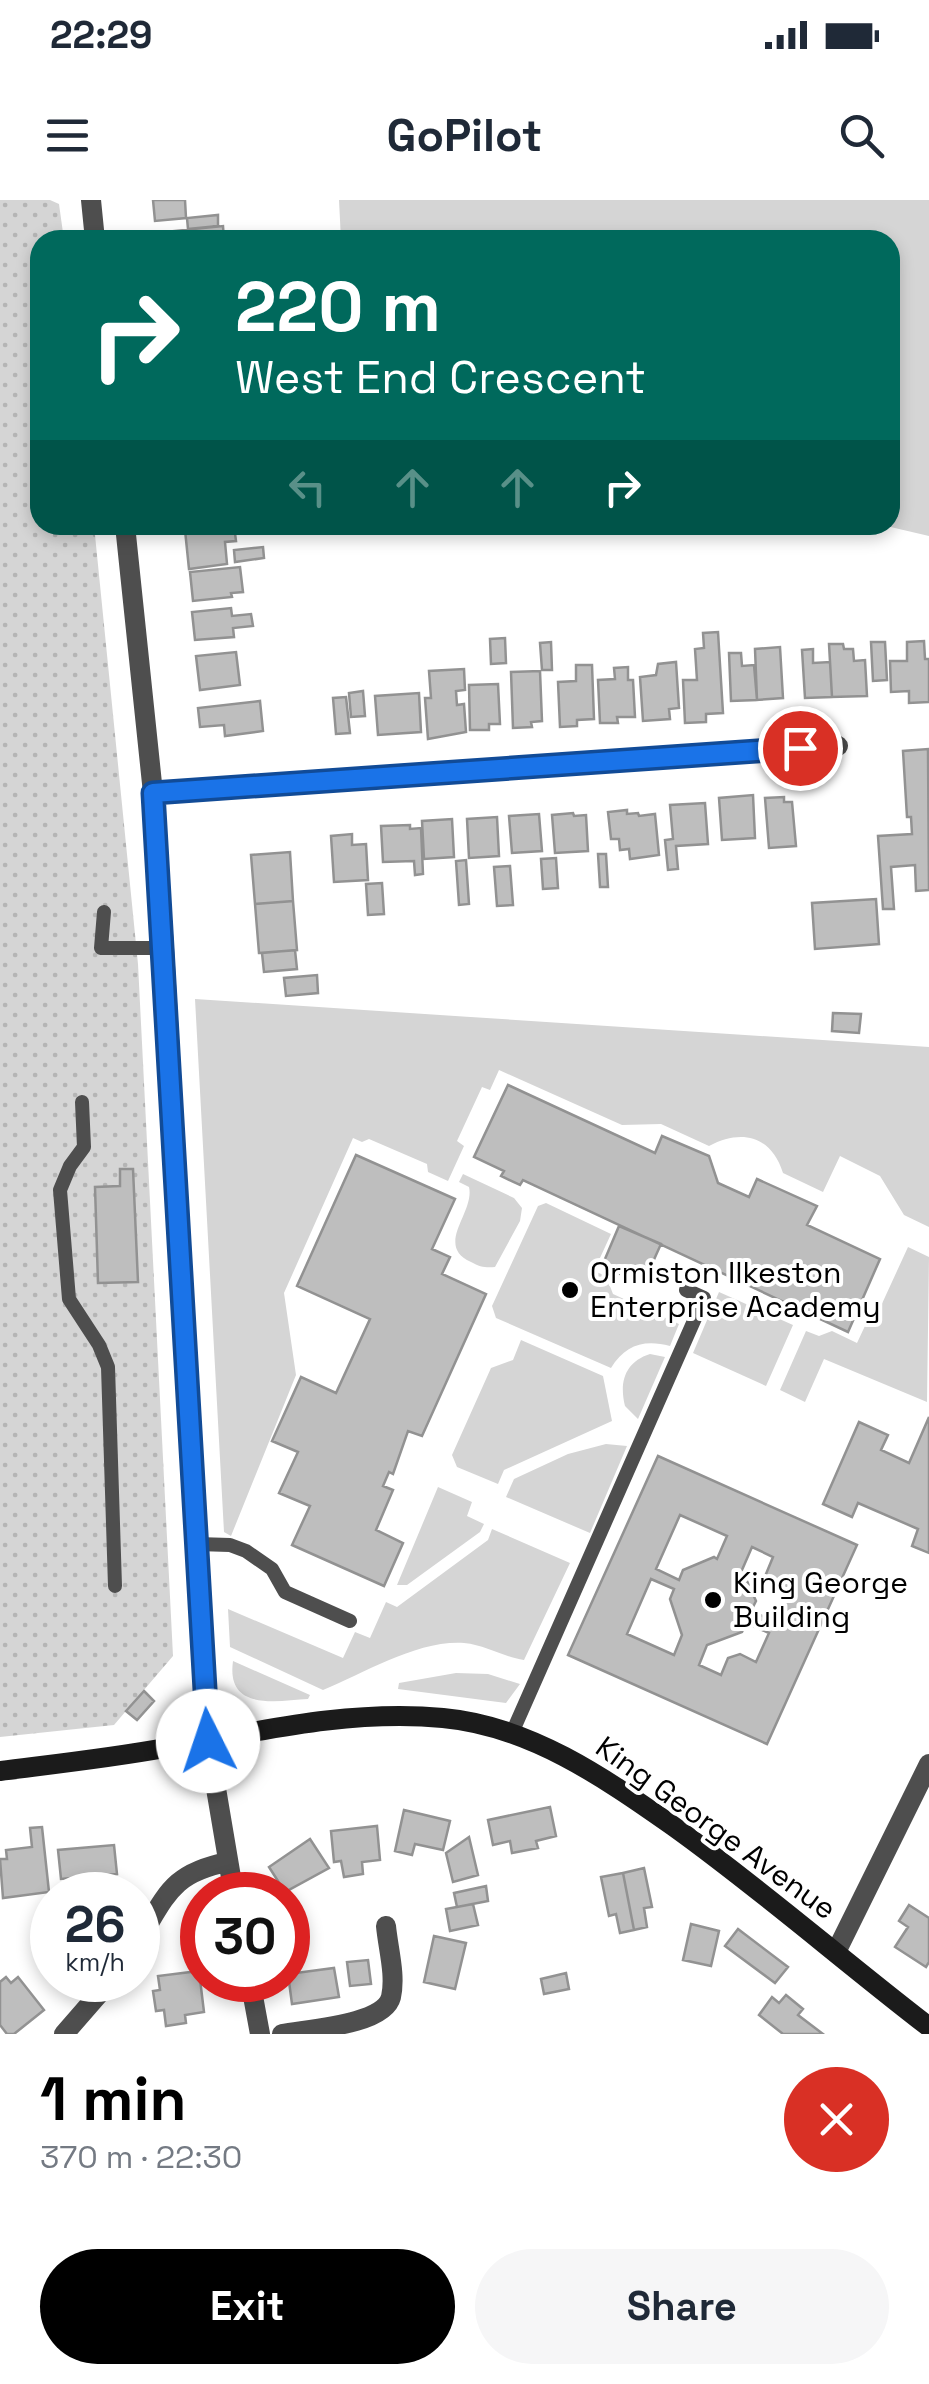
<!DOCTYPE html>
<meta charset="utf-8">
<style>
:root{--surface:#fff;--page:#f6f6f7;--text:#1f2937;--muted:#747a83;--accent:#000}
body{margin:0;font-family:"Space Grotesk",sans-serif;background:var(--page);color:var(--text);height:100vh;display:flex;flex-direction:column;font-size:38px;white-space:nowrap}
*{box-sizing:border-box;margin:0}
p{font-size:32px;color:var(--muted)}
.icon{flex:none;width:55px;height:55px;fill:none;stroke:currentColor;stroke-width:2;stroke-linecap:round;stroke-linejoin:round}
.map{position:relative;height:1834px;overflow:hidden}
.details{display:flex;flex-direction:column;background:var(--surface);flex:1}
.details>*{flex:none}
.top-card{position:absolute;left:30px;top:30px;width:870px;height:305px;border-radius:30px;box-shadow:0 5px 15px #0003;background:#00695c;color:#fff;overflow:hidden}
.speed{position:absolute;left:30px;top:1672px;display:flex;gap:20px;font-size:50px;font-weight:700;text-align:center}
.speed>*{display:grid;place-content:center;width:130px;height:130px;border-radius:50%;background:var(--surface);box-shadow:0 5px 15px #0003;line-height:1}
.speed small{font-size:25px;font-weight:400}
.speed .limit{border:15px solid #d22;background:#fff;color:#111}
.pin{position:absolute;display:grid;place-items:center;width:85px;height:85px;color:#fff;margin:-42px;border:5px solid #fff;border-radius:50%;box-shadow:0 2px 10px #0007}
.me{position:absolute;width:110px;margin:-55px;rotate:356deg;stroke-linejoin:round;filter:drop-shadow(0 0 8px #0008)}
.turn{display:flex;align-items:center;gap:35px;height:210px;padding:0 40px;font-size:45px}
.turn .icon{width:130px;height:130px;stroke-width:2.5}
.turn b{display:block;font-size:70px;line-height:85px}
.lanes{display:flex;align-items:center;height:95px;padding:0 40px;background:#0003;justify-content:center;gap:50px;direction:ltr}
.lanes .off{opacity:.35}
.round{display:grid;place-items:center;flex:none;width:105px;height:105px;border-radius:52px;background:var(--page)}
.headline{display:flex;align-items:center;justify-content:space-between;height:170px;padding:0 40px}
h1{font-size:60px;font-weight:600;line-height:75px;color:var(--accent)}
.primary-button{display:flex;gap:20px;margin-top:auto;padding:20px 40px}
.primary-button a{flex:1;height:115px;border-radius:60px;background:var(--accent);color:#fff;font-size:40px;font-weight:600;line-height:115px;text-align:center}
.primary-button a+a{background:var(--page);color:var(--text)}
.status{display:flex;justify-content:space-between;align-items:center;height:70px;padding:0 50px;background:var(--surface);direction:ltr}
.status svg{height:28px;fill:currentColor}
header{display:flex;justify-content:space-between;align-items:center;height:130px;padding:0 40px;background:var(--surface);font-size:45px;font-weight:600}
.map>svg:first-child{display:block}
.green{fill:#d5d5d5}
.park{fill:url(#park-dots)}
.building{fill:#bebebe;stroke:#929292;stroke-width:2.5;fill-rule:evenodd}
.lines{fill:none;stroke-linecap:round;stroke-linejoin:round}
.lane{stroke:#4e4e4e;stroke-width:14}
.street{stroke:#4e4e4e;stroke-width:20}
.secondary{stroke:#1b1b1b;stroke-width:20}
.route-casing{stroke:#114b97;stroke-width:25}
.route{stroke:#1a73e8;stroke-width:18}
.poi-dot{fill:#000;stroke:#fff;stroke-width:4}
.labels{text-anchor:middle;stroke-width:8;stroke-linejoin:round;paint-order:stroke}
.poi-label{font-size:30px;fill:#000;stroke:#fff;text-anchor:start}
.street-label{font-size:30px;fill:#000;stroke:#fff}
</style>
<div class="status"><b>22:29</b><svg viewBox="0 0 49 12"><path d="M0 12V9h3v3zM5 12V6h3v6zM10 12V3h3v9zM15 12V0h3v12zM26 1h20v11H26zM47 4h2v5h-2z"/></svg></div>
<header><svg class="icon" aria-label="menu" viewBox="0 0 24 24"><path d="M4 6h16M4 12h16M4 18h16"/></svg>GoPilot<svg class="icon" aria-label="search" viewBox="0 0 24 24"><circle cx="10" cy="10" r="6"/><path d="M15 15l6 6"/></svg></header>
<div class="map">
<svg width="929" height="1834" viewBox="0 0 929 1834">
<defs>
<pattern id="park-dots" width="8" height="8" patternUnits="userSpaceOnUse" patternTransform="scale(2.5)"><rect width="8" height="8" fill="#d5d5d5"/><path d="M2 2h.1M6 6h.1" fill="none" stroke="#b5b5b5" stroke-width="1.8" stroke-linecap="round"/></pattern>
</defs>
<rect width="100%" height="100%" fill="#fff"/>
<path class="green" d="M339,0H929V336L882,325H890V40H341Z
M195,799L929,847V1027L904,1015L880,976L840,956L823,992L783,973C771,935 741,929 709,946L661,924L622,925L499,870L490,890L482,887L457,941L464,946L448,981L428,972L427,964L369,939L362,942L353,938L284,1093L296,1175L231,1336L224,1332Z
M463,974L514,998L522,1008L520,1021L495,1067C486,1068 480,1067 471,1062C434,1045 475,1013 469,987L459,982Z
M546,1003L611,1034L594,1071L606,1076L613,1094L679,1124L670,1146C644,1139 625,1145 611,1168L496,1118L492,1106L538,1006Z
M908,1047L929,1057L927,1202L824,1159L805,1202L780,1190L806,1131L819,1136L832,1131L857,1143L871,1113L880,1108Z
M719,1092L793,1125L766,1186L693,1153Z
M521,1140L603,1176L612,1221L504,1270L498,1284L457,1267L452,1255L491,1168L513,1160Z
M650,1154L665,1157L638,1219L625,1206C619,1182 625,1162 650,1154Z
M606,1244L627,1246L590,1333L506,1297L514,1279L568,1254Z
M438,1287L472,1302L467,1316L484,1324L480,1332L407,1385H397Z
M492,1329L570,1363L524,1460C503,1457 486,1445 464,1443C417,1440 365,1473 323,1490L230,1447L228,1409L343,1458L355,1432L370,1438L386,1402L397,1407L488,1340Z
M233,1461L310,1495L308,1499C275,1501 226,1511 233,1461Z
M456,1473L488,1474L520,1484L506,1503L398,1489L399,1483Z"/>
<path class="park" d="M0,0H50L59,4L64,40H40V325H94L138,764L173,1456L114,1525L0,1537Z"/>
<path class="building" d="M153,0H185L186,18L155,21Z
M218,15V26L188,29L187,18Z
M223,26L224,40H155L154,33Z
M234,325L236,341L225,342L227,364L189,369L185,330Z
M263,347L264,358L235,362L234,350Z
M240,367L243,392L231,393L232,397L193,401L190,372Z
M231,408L232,416L251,414L253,426L233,428L234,437L195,440L192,412Z
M718,432L723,513L706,514V522L685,523L683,480H697L695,449L704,448L703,433Z
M505,438L506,463L491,464L490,439Z
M924,441L925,459H929V502L909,503V491L891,492L890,461H907V442Z
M551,442L552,470H542L540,443Z
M871,442H885L887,480L873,481Z
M829,444H843L844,449H853L854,461L865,460L867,496L832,497Z
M780,447L783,498L757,500L755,449Z
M813,449V463L830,462L832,497L805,498L802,450Z
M236,452L240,485L200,490L196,456Z
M729,453H741L742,466L754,465L757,500L731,501Z
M676,462L679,508L669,509L670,519L643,521L640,477L656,475L658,464Z
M576,465H592L594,519L577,520V526L560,527L558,482L576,481Z
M628,467V480H633L635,517H617L618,523H600L598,480L615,479L614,468Z
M464,469L465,490L456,491L457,505L464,504L466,532L428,539L425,498H431L429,471Z
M540,471L542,521L531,522L532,527L513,528L511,472Z
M498,484L500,524H489V530H470L469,485Z
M363,491L365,516L351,517L349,493Z
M419,493L421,532L378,535L375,496Z
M346,497L350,533L336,534L333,498Z
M260,501L263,531L225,536L224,525L200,527L198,508Z
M928,549L929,690L916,691L915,665L891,667L894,709H883L878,636L912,634L911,617H907L903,551Z
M753,595L755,638L722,640L719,598Z
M784,597V602H792L796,646L769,648L765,598Z
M705,603L708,644L676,646L678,669L668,670L665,640L673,639L670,605Z
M627,610V614L638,613L639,616L655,614L659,655L630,659L629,649L620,650L619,639H611L608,612Z
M573,613L574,616L586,615L588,651L555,653L552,615Z
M539,614L542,651L512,653L509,616Z
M497,617L499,656L469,658L467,619Z
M452,619L454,657L424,659L422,621Z
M410,625V629L421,628L423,674L415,675L414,661L383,662L381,626Z
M352,634V645L366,644L368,680L334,682L331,636Z
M290,652L293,701L255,704L251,655Z
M598,654H606L608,687H600Z
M556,658L558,688L543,689L541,659Z
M466,660L469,704L459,705L456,661Z
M510,666L513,705L497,706L494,667Z
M382,683L384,714L368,715L366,684Z
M876,699L879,744L815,749L812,703Z
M293,701L297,750L259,753L255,704Z
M295,750L297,769L264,772L262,753Z
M317,775L318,793L286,796L284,778Z
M833,813L861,814L859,833L832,831Z
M508,885L655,953L662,936L709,956L718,983L749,997L757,979L817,1006L807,1025L880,1059L848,1132L523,980L520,985L501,976L504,971L474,957Z
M356,955L455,999L432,1049L450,1057L442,1074L486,1094L422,1236L408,1231L393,1274L389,1272L383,1286L393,1290L376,1330L403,1343L384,1386L292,1345L310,1306L279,1293L298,1252L272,1241L301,1177L336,1193L370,1119L297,1086Z
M120,969H133L138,1082L98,1083L95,987L120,986Z
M619,1026L661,1044L643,1084L602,1066Z
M929,1217V1353L912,1346L918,1329L858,1303L852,1317L823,1304L859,1222L888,1235L881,1250L909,1263Z
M658,1256L857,1345L767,1544L568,1455ZM680,1315L727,1336L717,1359L714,1357L683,1370L679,1380L656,1369ZM752,1347L773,1357L766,1374L771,1385L787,1392L774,1421L751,1411L756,1401L742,1370ZM651,1379L674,1389L670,1399L682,1435L674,1455L627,1434ZM746,1423L769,1433L756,1462L740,1454L728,1458L721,1475L699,1465L707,1445L742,1432Z
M144,1491L154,1501L137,1520L126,1511Z
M550,1607L556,1636L536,1641L538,1648L512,1653L510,1641L493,1645L488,1620Z
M404,1610L450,1621L443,1650L415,1644L412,1655L395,1651Z
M377,1626L380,1660L362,1662L363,1674L344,1677L341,1661L334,1662L331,1631Z
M42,1627L49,1692L3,1698L0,1659H7L6,1650L32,1647L30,1628Z
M469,1637L478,1675L453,1682L446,1653Z
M310,1639L329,1668L285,1692L269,1667Z
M114,1645L117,1674L61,1679L58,1650Z
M644,1668L652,1707L644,1708L647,1727L634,1730L623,1673Z
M623,1673L634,1730L620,1733L616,1714L609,1716L601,1677Z
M486,1686L488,1701L457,1707L454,1693Z
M473,1704L478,1725L450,1731L446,1709Z
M909,1705L929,1718V1762L926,1767L895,1747L908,1727L899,1721Z
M691,1724L719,1731L711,1766L683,1760Z
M738,1729L788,1767L775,1783L725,1746Z
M434,1736L466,1743L455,1789L424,1782Z
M368,1760L371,1784L350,1786L347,1762Z
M334,1768L339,1797L292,1804L288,1774Z
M199,1771L204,1812L185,1815L186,1823L166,1826L164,1810L156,1811L153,1791L160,1790L158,1776Z
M566,1773L569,1789L544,1794L541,1779Z
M6,1777L11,1783L18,1777L44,1810L14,1834H7L0,1825V1782Z
M786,1795L803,1809L798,1815L823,1834H783L759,1815L772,1797L779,1803Z"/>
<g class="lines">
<path class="lane" d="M104,712L101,748H164
M82,902L84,947L70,966L60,990L69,1099L99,1145L108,1167L115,1386
M197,1344L230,1345L246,1351L272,1369L285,1392L350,1421
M512,1533L704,1098L686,1090"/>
<path class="street" d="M91,0L95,40
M125,325L153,593L164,748L208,1541L234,1695
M153,593L838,546
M138,1741C167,1695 171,1673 228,1662
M836,1752L929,1564
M250,1780L260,1834
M64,1834L111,1780
M282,1834C308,1829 384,1825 391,1797C396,1775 388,1748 386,1726"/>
<path class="secondary" d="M0,1571C55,1564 110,1558 165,1548C256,1532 349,1509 443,1518C530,1526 603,1577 673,1626C761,1689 843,1761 929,1827"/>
</g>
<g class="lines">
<g class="route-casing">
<path id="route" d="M208,1541L153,593L800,548"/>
</g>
<use href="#route" class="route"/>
</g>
<g class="poi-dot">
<circle cx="570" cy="1090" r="10"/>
<circle cx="713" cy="1400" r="10"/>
</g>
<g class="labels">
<g class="poi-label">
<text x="590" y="1083">Ormiston Ilkeston<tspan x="590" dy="34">Enterprise Academy</tspan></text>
<text x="733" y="1393">King George<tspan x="733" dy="34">Building</tspan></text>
</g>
<g class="street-label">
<text transform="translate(716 1628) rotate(36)" y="10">King George Avenue</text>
</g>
</g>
</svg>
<div class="speed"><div>26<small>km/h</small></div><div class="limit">30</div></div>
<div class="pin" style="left:800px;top:548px;background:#d93025"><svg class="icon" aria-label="arrive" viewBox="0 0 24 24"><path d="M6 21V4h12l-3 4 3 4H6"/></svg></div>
<svg class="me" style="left:208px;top:1541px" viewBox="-20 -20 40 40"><circle r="19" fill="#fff"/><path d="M0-13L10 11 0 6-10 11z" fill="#1a73e8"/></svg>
<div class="top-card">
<div class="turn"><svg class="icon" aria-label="right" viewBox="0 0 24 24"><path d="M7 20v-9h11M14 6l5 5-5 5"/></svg><div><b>220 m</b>West End Crescent</div></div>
<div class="lanes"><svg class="icon off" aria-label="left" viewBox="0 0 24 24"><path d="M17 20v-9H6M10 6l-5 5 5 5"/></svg><svg class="icon off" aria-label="ahead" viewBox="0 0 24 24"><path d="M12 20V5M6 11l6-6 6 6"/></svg><svg class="icon off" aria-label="ahead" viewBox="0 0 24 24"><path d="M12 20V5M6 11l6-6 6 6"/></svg><svg class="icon" aria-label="right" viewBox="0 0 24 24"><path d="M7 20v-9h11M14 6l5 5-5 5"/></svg></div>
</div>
</div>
<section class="details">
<div class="headline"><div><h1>1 min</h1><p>370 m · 22:30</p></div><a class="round" style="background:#d93025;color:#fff"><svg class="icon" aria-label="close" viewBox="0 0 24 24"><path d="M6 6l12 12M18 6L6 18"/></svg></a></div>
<div class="primary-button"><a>Exit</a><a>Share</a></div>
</section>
